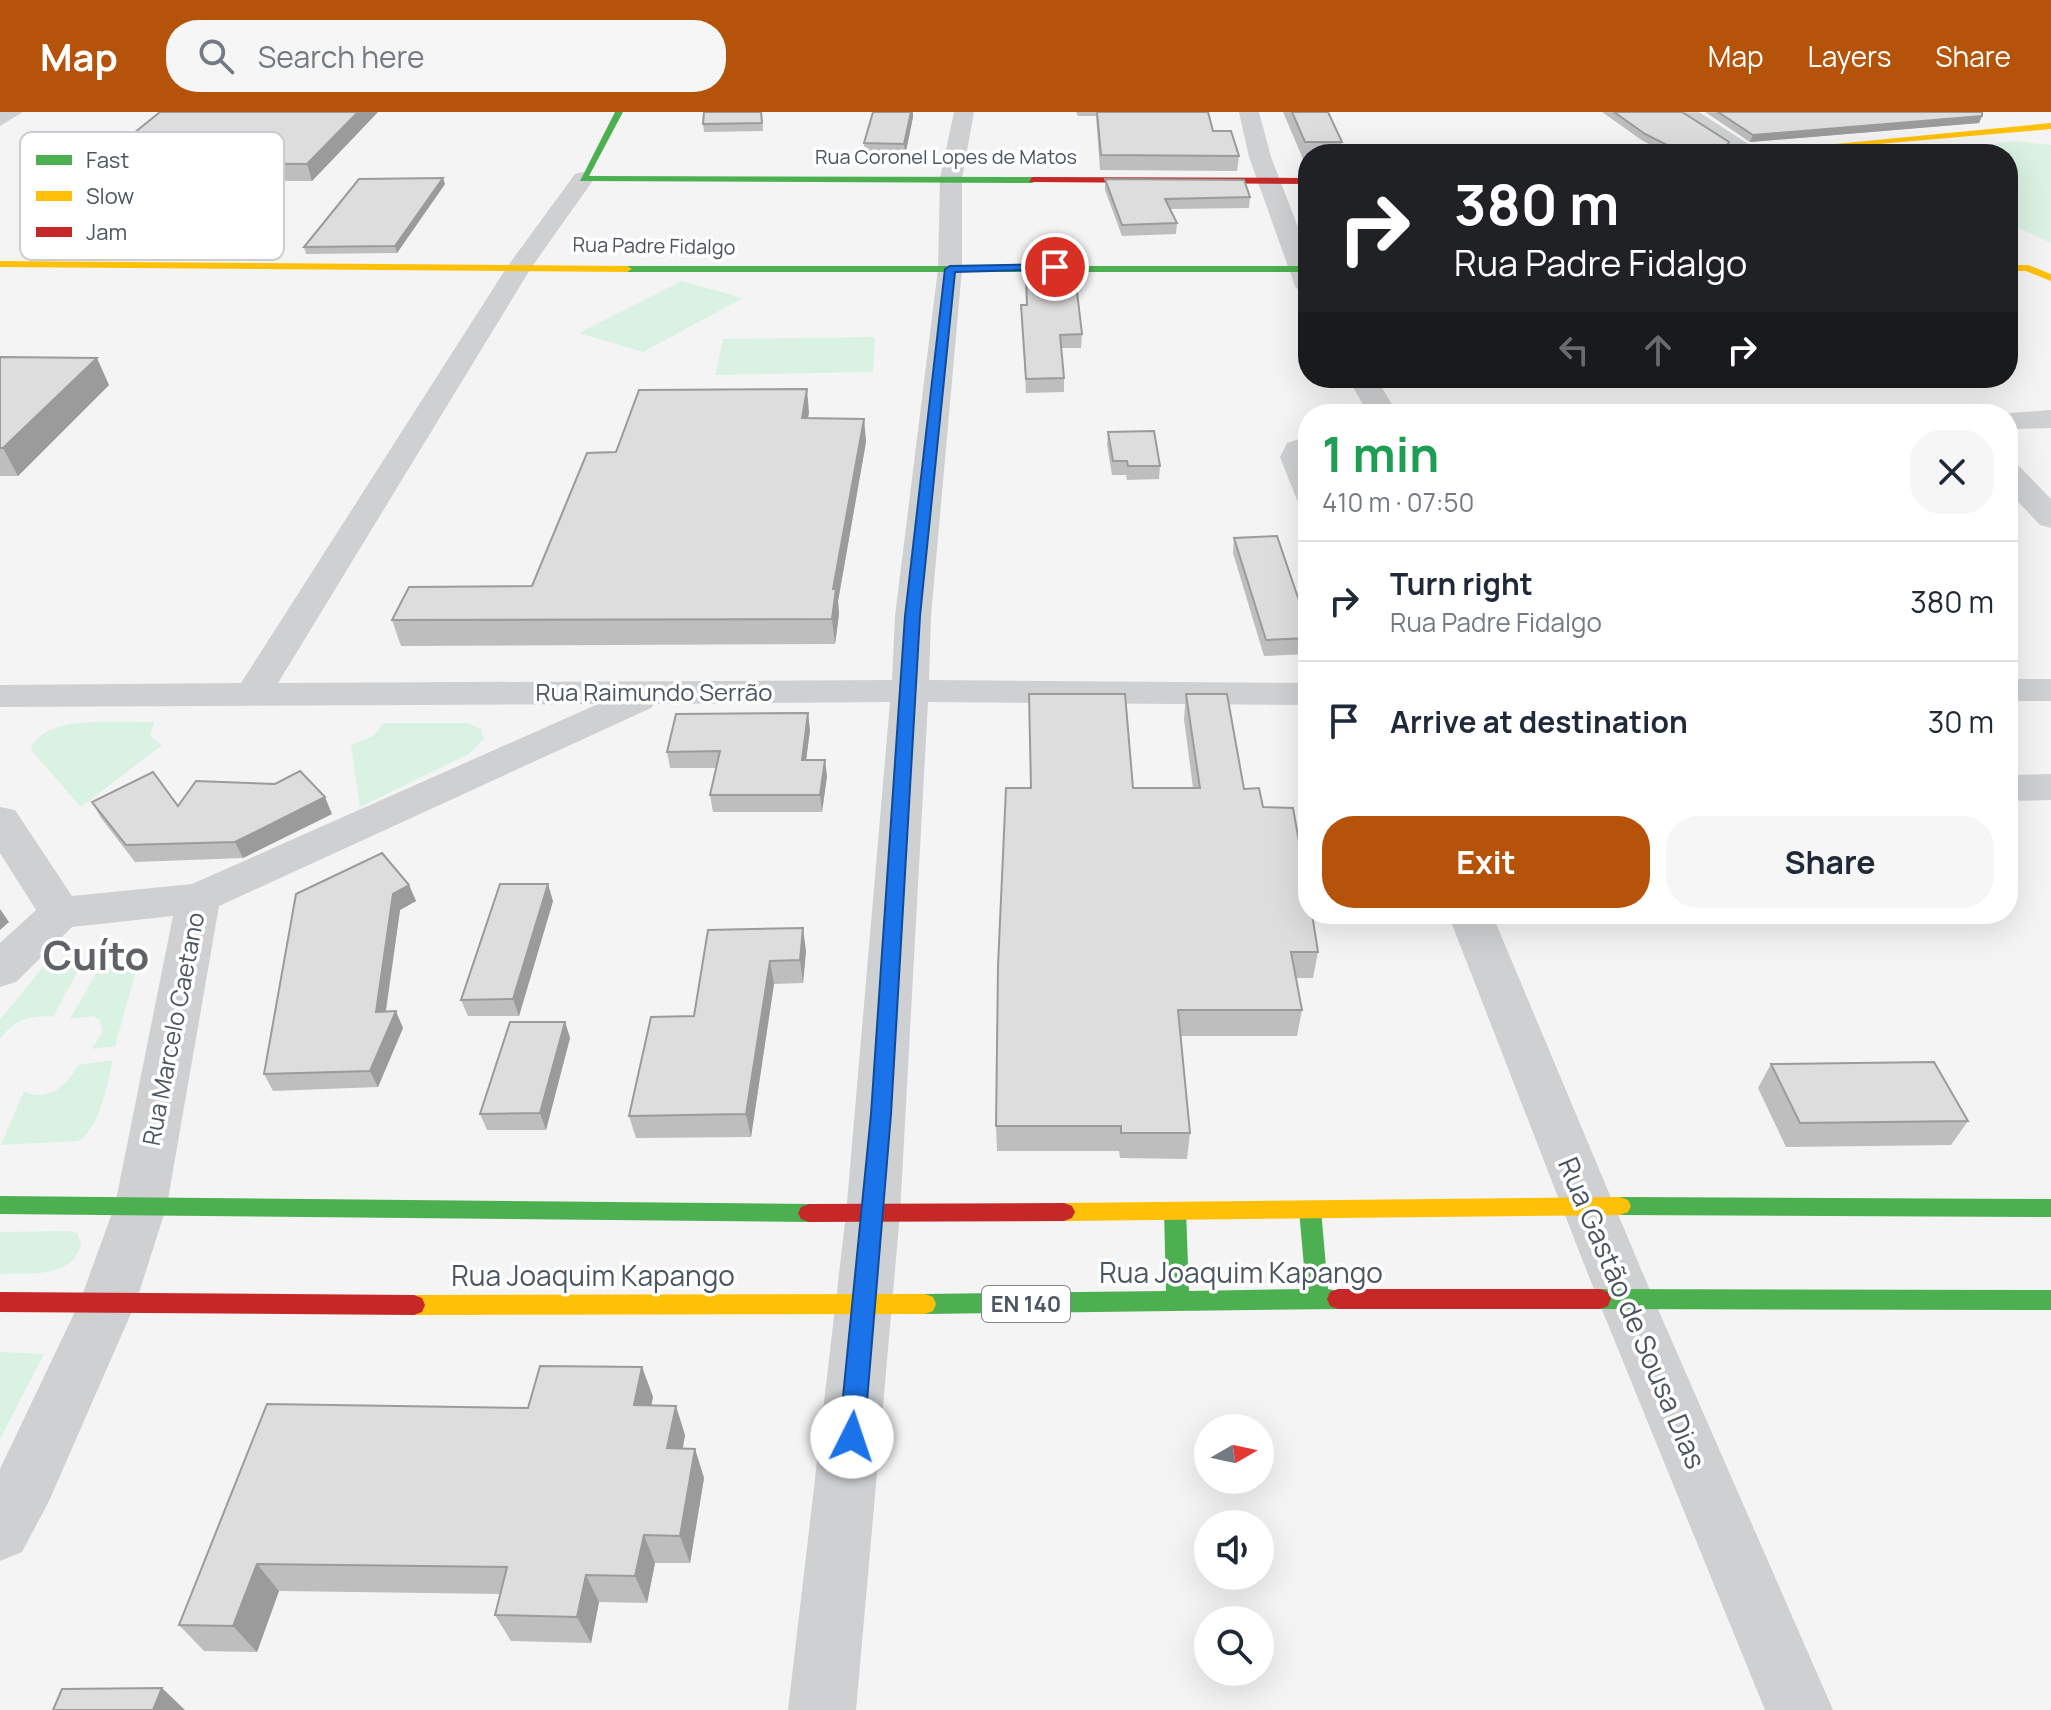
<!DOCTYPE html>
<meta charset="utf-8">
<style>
:root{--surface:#fff;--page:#f6f6f7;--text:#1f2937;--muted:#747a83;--line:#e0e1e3;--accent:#b45309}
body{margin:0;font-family:Manrope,sans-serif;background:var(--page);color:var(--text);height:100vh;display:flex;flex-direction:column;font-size:30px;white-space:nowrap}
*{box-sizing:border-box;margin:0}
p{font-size:26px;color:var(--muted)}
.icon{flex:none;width:44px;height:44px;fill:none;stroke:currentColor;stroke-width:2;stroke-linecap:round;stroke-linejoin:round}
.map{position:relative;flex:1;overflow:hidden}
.panel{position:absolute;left:1298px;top:292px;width:720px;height:520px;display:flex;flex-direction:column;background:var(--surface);border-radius:32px;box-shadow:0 8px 32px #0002}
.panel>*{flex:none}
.top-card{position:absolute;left:1298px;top:32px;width:720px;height:244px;border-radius:32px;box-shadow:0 8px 32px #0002;background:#202124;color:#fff;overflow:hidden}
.needle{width:52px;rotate:81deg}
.fabs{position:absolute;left:1194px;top:1302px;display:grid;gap:16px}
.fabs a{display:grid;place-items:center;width:80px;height:80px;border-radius:50%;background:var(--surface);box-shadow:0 8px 32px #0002;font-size:40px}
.pin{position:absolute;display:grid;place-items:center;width:68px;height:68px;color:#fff;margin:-34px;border:4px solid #fff;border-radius:50%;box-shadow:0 2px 8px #0007}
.me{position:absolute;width:88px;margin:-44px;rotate:4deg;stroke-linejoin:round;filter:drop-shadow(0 0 6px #0008)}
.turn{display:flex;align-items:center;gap:28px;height:168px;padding:0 24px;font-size:36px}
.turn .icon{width:104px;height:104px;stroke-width:2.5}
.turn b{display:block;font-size:56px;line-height:68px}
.lanes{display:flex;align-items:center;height:76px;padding:0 24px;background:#0003;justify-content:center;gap:40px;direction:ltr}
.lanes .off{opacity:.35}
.round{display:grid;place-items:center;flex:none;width:84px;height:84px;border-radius:32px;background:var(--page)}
.overview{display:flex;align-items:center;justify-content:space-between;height:136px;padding:0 24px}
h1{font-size:48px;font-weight:700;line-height:60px;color:#1e9e55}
.primary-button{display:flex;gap:16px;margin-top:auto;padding:16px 24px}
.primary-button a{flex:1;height:92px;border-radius:32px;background:var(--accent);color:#fff;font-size:32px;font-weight:700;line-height:92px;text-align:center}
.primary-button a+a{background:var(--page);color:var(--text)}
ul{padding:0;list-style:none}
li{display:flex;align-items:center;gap:24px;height:120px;padding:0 24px;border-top:2px solid var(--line)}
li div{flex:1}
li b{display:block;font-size:30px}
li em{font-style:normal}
header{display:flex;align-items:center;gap:48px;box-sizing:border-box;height:112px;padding:0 40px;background:var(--accent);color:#fff}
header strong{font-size:38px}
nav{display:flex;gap:44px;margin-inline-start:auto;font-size:28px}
.search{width:560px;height:72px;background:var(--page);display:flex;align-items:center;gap:20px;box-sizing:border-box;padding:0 28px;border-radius:32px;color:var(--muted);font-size:30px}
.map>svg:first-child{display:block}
.green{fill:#d9f2e3}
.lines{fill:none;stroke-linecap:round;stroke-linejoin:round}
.street{fill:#ced0d2;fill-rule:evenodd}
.fast{fill:#4caf50;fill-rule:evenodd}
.slow{fill:#ffc107;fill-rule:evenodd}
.jam{fill:#c62828;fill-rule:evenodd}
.wall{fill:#bebebf}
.shaded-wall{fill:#9b9b9b}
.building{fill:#ddddde;stroke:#9b9b9b;stroke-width:2}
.route{fill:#1a73e8;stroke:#114b97;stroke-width:2}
.labels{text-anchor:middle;stroke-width:7;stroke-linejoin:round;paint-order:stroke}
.far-street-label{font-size:20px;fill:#4a5661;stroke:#fff}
.shield{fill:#fff;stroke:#808990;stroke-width:2}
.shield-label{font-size:22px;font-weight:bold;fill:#4a5661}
.street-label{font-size:24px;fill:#4a5661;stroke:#fff}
.near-street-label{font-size:28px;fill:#4a5661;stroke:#fff}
.town-label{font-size:40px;font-weight:bold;fill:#5f6368;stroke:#fff}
.key{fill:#fff;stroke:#c9ccd0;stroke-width:2}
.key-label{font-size:22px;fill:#4a5661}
</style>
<header>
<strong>Map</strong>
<div class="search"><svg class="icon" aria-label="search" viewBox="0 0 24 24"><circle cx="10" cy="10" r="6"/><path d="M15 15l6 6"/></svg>Search here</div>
<nav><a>Map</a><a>Layers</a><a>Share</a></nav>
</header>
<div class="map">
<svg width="2051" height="1598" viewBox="0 0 2051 1598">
<rect width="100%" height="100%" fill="#f4f4f4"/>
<path class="green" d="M2015,29L2051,33V131L2008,111V42H1916Z
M681,169L743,186L643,240L579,221Z
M875,225L873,260L715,263L723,227Z
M154,610L150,624L162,633L81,695L31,638C40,601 124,611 154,610Z
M384,611H468L481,617L484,627L469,642L360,695L351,633L373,624Z
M59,850L72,851L78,859L53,905C30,903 14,908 0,927V908L43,855Z
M119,850L137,855L115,934L92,937L102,921L100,908L93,904L70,907L97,860Z
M113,948C106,973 102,1014 78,1029L1,1033L24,979C47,991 68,974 78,953Z
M69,1119L77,1121L81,1132C73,1167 27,1161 0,1162V1120Z
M0,1240L44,1242L0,1327Z"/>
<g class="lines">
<path class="street" d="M0,0H23L0,14Z
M954,0H974L962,66V157L931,504L929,568L1308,571V593L928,590L900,1102L856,1598H788L846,1102L890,590L654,592L651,596L219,794L167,1093L136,1190L49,1389L22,1440L0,1449V1357L80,1189L115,1093L173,804L72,815L16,870L0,875V831L36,798L0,741V695L15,698L72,784L192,772L598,592L0,595V573L241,571L507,155L575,62L583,60L594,67L531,156L278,571L892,568L895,504L938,157L940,66Z
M1239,0H1259L1271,45L1308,141V182L1299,179L1295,174L1249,45Z
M1675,0H1699L1762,41L1738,42Z
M1348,266H1376L1398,302H1368Z
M2051,298V316L2008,317V302H1997Z
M1308,324V390L1297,388L1280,345L1287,331Z
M2008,352L2019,354L2051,387V416L2040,413L2008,379Z
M2008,567H2051V589H2008Z
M2051,662V688L2008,689V663Z
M1448,802H1492L1654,1188L1833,1598H1765L1598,1188Z"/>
<path class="fast" d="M615,0H623L589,64L1032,65L1037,68L1032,71L580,69Z
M1308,154V160H627L622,157L627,154Z
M0,1084L809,1092L817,1095L820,1101L817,1107L809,1110L0,1102Z
M1620,1085L2051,1087V1105L1620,1103L1612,1100L1609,1094L1612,1088Z
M1310,1089L1318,1092L1321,1098L1328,1177L1346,1180L1349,1187L1346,1194L1338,1197L925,1202L917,1199L914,1192L917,1185L925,1182L1166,1179L1164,1099L1167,1093L1175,1090L1183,1093L1186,1099L1189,1179L1306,1177L1299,1098L1302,1092Z
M1600,1177L2051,1178V1198L1600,1197L1592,1194L1589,1187L1592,1180Z"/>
<path class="slow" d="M2051,11V17L1765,42H1732Z
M0,149L627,154L632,157L627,160L0,155Z
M2008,153H2028L2051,162V169L2026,159H2008Z
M1620,1085L1628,1088L1631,1094L1628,1100L1620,1103L1064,1109L1056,1106L1053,1100L1056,1094L1064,1091Z
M925,1182L933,1185L936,1192L933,1199L925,1202L414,1203L406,1200L403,1193L406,1186L414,1183Z"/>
<path class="jam" d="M1032,65L1308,66V72L1029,70Z
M1064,1091L1072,1094L1075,1100L1072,1106L1064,1109L809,1110L801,1107L798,1101L801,1095L809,1092Z
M1338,1177H1600L1608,1180L1611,1187L1608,1194L1600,1197H1338L1330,1194L1327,1187L1330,1180Z
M0,1180L414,1183L422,1186L425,1193L422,1200L414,1203L0,1200Z"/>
</g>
<path class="wall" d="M378,0L312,69L105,68L98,50Z
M762,0L763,19L704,20L703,12Z
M1076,0H1208L1213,19L1239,44L1237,59L1100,58L1096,4H1078Z
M1283,0H1328L1342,30L1341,42H1308V47H1303Z
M1602,0H1682L1729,30L1727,36L1779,42H1668L1643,29Z
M1705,0H1982V4L1979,11L1750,30Z
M913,5L905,44L865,43L864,31Z
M1105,67L1250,85L1249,96L1170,97L1177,111L1176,122L1122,124L1105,78Z
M445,72L397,141L306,142L304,135Z
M1021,193L1082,222L1081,236H1061L1064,266V280L1026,281Z
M0,245L109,273L18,364H0Z
M809,300L808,306L864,307L866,330L838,489L839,502L835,532L401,534L392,508L532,474L616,340Z
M1108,320L1160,354L1159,367L1127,368L1126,363H1112L1107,333Z
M1234,426L1308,515V542L1264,544L1233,441Z
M1186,582L1244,677L1263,695L1318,840L1313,866H1296L1302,898L1297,924H1180L1190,1021L1187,1047L1120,1046L1119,1039H997L996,1014L1133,676H1193L1184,607Z
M810,618L806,648L827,664L822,700H713L710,683L716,656H670L667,640Z
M92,690L178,694L332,702L243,746L135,750L101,706Z
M409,773L416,789L400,798L386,900L403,916L378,975L273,979L264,962Z
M553,789L519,904H468L461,888Z
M708,818L806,839L803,871L774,872L751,1025L636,1026L629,1004L694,904Z
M565,910L570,926L546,1018H487L480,1002Z
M1771,952L1968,1009L1951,1033L1786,1035L1758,976Z
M642,1255L653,1285L651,1293L685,1323L683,1337H695L704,1366L690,1451H655L647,1491L599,1490L591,1531L511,1529L495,1503L501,1482L279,1479L257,1540L204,1539L179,1513L267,1292L528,1296Z"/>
<path class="shaded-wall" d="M358,0H378L312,69L307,52Z
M911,0H913V5L905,44L904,32Z
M1982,4L1979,11L1750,30L1753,23Z
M443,66L445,72L397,141L395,134Z
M97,246L109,273L18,364L3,336Z
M807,277L809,300L804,330L802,306Z
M864,307L866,330L838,489L839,502L835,532L832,507L833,477Z
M808,601L810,618L804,664L802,648Z
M825,648L827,664L822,700L820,683Z
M325,685L332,702L243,746L235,730Z
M548,772L553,789L519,904L513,887Z
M409,773L416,789L400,798L383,917L376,900L393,782Z
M0,797L9,810L0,818Z
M803,816L806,839L803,871L800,848Z
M770,849L774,872L751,1025L746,1002Z
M396,899L403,916L378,975L370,959Z
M565,910L570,926L546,1018L540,1001Z
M642,1255L653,1285L645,1323L634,1293Z
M676,1294L685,1323L677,1365L667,1336Z
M695,1337L704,1366L690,1451L680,1424Z
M644,1423L655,1451L647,1491L635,1464Z
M257,1452L279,1479L257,1540L233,1514Z
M586,1463L599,1490L591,1531L577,1505Z
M162,1576L185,1598H153Z"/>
<path class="building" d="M160,0H358L307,52L98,50Z
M704,0H761L762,11L703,12Z
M873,0H911L904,32L864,31Z
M1097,0H1208L1213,19H1231L1239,44L1101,43Z
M1292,0H1328L1342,30H1305Z
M1614,0H1682L1729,30L1725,36L1770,38L1779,42H1685L1645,22Z
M1718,0H1982V4L1753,23Z
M443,66L395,134L304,135L359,67Z
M1105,67L1244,68L1250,85L1165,87L1177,111L1122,113Z
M1075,163L1082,222L1060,223L1064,266L1026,267L1021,193H1027L1026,164Z
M0,245L97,246L3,336H0Z
M807,277L802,306L864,307L833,477H836L832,507L392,508L409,475L532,474L587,341L616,340L639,278Z
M1154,319L1160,354H1128L1127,349H1113L1108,320Z
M1277,424L1308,515V526L1266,528L1234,426Z
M1029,582H1125L1133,676H1200L1186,582H1227L1244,677L1259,676L1263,695L1293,696L1308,780V802H1312L1318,840H1291L1302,898H1178L1190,1021H1121V1014H996L998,854L1006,676H1031Z
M808,601L802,648H825L820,683H710L720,639L667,640L676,602Z
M300,659L325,685L235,730L126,733L92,690L153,660L178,694L196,669L275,672Z
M382,741L409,773L393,782L376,900L396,899L370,959L264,962L296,782Z
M500,772H548L513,887L461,888Z
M803,816L800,848L770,849L746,1002L629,1004L651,905L694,904L708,818Z
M510,910H565L540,1001L480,1002Z
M1934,950L1968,1009L1800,1011L1771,952Z
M540,1254L642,1255L634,1293L676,1294L667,1336L695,1337L680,1424L644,1423L635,1464L586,1463L577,1505L495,1503L507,1455L257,1452L233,1514L179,1513L267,1292L528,1296Z
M162,1576L153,1598H53L62,1577Z"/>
<path class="route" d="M1055,152L1060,155L1058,157L955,160L920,504L891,1002L864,1325L861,1334L852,1337L843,1334L839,1325L871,1002L905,504L945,157L950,154Z"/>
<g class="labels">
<g class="far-street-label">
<text x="946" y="52">Rua Coronel Lopes de Matos</text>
<text transform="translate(654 134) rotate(1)" y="7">Rua Padre Fidalgo</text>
</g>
<rect class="shield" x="982" y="1174" width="88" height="36" rx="6"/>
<g class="shield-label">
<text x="1026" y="1200">EN 140</text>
</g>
<g class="street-label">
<text x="654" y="589">Rua Raimundo Serrão</text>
<text transform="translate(174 917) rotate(-79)" y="8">Rua Marcelo Caetano</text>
</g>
<g class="near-street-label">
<text x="1241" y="1171">Rua Joaquim Kapango</text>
<text x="593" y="1174">Rua Joaquim Kapango</text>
<text transform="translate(1632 1201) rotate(67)" y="10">Rua Gastão de Sousa Dias</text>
</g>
<g class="town-label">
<text x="96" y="858">Cuíto</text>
</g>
</g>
<rect x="20" y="20" width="264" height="128" rx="12" class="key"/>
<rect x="36" y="43" width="36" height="10" fill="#4caf50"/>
<rect x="36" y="79" width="36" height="10" fill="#ffc107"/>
<rect x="36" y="115" width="36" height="10" fill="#c62828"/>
<g class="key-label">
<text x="86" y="56">Fast</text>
<text x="86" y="92">Slow</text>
<text x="86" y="128">Jam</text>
</g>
</svg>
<div class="fabs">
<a><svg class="needle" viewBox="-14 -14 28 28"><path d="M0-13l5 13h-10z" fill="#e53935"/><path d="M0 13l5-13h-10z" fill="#747a83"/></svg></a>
<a><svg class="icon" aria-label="sound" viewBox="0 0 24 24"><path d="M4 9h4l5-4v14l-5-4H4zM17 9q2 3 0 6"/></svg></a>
<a><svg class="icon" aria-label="search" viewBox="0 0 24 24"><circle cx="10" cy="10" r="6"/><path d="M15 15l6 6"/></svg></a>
</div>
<div class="pin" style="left:1055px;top:155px;background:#d93025"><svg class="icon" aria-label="arrive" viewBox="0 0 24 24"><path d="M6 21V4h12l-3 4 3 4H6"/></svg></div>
<svg class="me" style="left:852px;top:1325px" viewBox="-20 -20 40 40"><circle r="19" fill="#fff"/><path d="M0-13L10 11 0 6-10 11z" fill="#1a73e8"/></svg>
<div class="top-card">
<div class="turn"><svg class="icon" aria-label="right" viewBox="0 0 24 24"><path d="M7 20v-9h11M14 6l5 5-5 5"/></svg><div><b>380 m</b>Rua Padre Fidalgo</div></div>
<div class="lanes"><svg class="icon off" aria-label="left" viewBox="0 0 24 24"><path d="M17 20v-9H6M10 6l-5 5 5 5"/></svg><svg class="icon off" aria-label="ahead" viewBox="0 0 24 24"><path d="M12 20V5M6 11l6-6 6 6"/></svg><svg class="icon" aria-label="right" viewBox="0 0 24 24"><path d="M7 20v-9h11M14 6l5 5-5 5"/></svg></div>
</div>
<section class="panel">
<div class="overview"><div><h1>1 min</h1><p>410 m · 07:50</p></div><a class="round"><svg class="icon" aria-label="close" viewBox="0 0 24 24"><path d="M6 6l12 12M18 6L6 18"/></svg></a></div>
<ul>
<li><svg class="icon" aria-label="right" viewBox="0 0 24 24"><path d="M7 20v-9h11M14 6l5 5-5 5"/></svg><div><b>Turn right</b><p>Rua Padre Fidalgo</p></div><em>380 m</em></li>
<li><svg class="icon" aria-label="arrive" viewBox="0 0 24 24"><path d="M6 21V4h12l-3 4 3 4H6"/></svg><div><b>Arrive at destination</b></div><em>30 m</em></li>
</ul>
<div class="primary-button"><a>Exit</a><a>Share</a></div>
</section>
</div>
